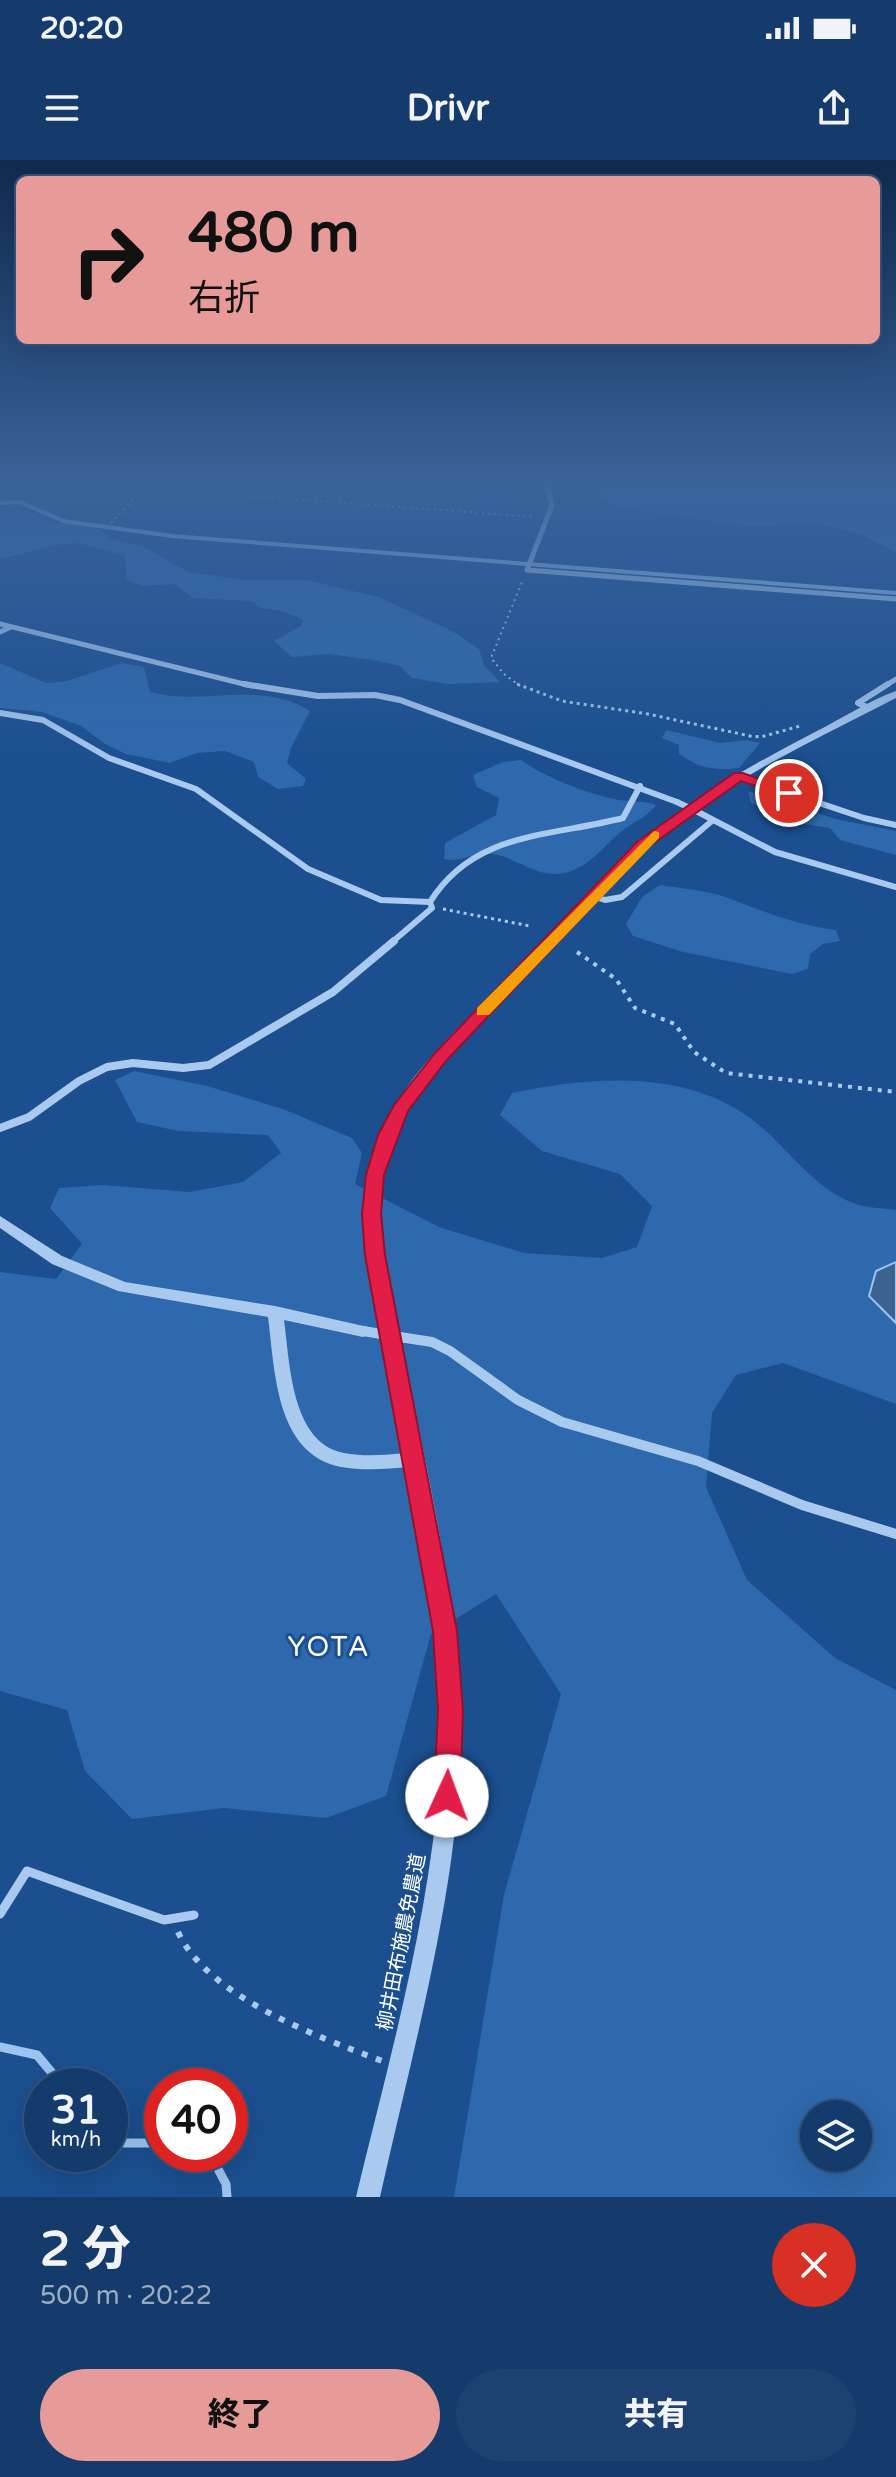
<!DOCTYPE html>
<html lang="ja">
<meta charset="utf-8">
<style>
:root{--surface:#143b6b;--page:#1d4271;--text:#f1f3f6;--muted:#9dadc1;--line:#33557e;--accent:#e69b98}
body{margin:0;font-family:"Varela Round","Noto Sans JP",sans-serif;background:var(--page);color:var(--text);height:100vh;display:flex;flex-direction:column;font-size:30px;white-space:nowrap}
*{box-sizing:border-box;margin:0}
p{font-size:26px;color:var(--muted)}
.icon{flex:none;width:44px;height:44px;fill:none;stroke:currentColor;stroke-width:2;stroke-linecap:round;stroke-linejoin:round}
.map{position:relative;height:2037px;overflow:hidden}
.panel{display:flex;flex-direction:column;background:var(--surface);flex:1}
.panel>*{flex:none}
.banner{position:absolute;left:16px;top:16px;width:864px;height:168px;border-radius:12px;box-shadow:0 8px 32px #0002,0 0 0 2px var(--line);background:#e69b98;color:#111;overflow:hidden}
.tools{position:absolute;left:800px;top:1940px;display:grid;gap:16px}
.tools a{display:grid;place-items:center;width:72px;height:72px;border-radius:50%;background:var(--surface);box-shadow:0 8px 32px #0002,0 0 0 2px var(--line);font-size:40px}
.speed{position:absolute;left:24px;top:1908px;display:flex;gap:16px;font-size:40px;font-weight:700;text-align:center}
.speed>*{display:grid;place-content:center;width:104px;height:104px;border-radius:50%;background:var(--surface);box-shadow:0 8px 32px #0002,0 0 0 2px var(--line);line-height:1}
.speed small{font-size:20px;font-weight:400}
.speed .limit{border:12px solid #d22;background:#fff;color:#111}
.pin{position:absolute;display:grid;place-items:center;width:68px;height:68px;color:#fff;margin:-34px;border:4px solid #fff;border-radius:50%;box-shadow:0 2px 8px #0007}
.me{position:absolute;width:88px;margin:-44px;rotate:2deg;stroke-linejoin:round;filter:drop-shadow(0 0 6px #0008)}
.turn{display:flex;align-items:center;gap:28px;height:168px;padding:0 40px;font-size:36px}
.turn .icon{width:104px;height:104px;stroke-width:2.5}
.turn b{display:block;font-size:56px;line-height:68px}
.round{display:grid;place-items:center;flex:none;width:84px;height:84px;border-radius:42px;background:var(--page)}
.summary{display:flex;align-items:center;justify-content:space-between;height:136px;padding:0 40px}
h1{font-size:48px;font-weight:800;line-height:60px}
.primary-button{display:flex;gap:16px;margin-top:auto;padding:16px 40px}
.primary-button a{flex:1;height:92px;border-radius:48px;background:var(--accent);color:#111;font-size:32px;font-weight:800;line-height:92px;text-align:center}
.primary-button a+a{background:var(--page);color:var(--text)}
.status{display:flex;justify-content:space-between;align-items:center;height:56px;padding:0 40px;background:var(--surface);direction:ltr}
.status svg{height:22px;fill:currentColor}
header{display:flex;justify-content:space-between;align-items:center;height:104px;padding:0 40px;background:var(--surface);font-size:36px;font-weight:800}
.map>svg:first-child{display:block}
.green{fill:#2e69ad;fill-rule:evenodd}
.water{fill:#3c6290;stroke:#9cc4f0;stroke-width:2}
.lines{fill:none;stroke-linecap:round;stroke-linejoin:round}
.stream-far1{stroke:#9cc4f0;stroke-width:4}
.stream{stroke:#9cc4f0;stroke-width:9}
.path-far3{stroke:#a9c9ee;stroke-width:2;stroke-dasharray:2 4;stroke-linecap:butt}
.path-far2{stroke:#a9c9ee;stroke-width:3;stroke-dasharray:3 4;stroke-linecap:butt}
.path-far1{stroke:#a9c9ee;stroke-width:4;stroke-dasharray:4 6;stroke-linecap:butt}
.path{stroke:#a9c9ee;stroke-width:6;stroke-dasharray:6 9;stroke-linecap:butt}
.service{stroke:#a9c9ee;stroke-width:9}
.minor-far3{stroke:#a9c9ee;stroke-width:5}
.minor-far2{stroke:#a9c9ee;stroke-width:6}
.minor-far1{stroke:#a9c9ee;stroke-width:8}
.minor{stroke:#a9c9ee;stroke-width:10}
.tertiary{fill:#a9c9ee;fill-rule:evenodd}
.minor-bridge-far1{stroke:#a9c9ee;stroke-width:6}
.minor-bridge{stroke:#a9c9ee;stroke-width:10}
.route{fill:#e11d48;stroke:#92132f;stroke-width:2}
.slow{fill:#f59e0b}
.labels{text-anchor:middle;stroke-width:6;stroke-linejoin:round;paint-order:stroke}
.street-label{font-size:20px;fill:#fff;stroke:#1b4f8f}
.near-quarter-label{font-size:28px;letter-spacing:2px;fill:#fff;stroke:#1b4f8f}
</style>
<div class="status"><b>20:20</b><svg viewBox="0 0 49 12"><path d="M0 12V9h3v3zM5 12V6h3v6zM10 12V3h3v9zM15 12V0h3v12zM26 1h20v11H26zM47 4h2v5h-2z"/></svg></div>
<header><svg class="icon" aria-label="menu" viewBox="0 0 24 24"><path d="M4 6h16M4 12h16M4 18h16"/></svg>Drivr<svg class="icon" aria-label="share" viewBox="0 0 24 24"><path d="M12 15V3M7 8l5-5 5 5M5 13v7h14v-7"/></svg></header>
<div class="map">
<svg width="896" height="2037" viewBox="0 0 896 2037">
<rect width="100%" height="100%" fill="#1b4f8f"/>
<path class="green" d="M624,322H896V392L861,374L821,365L795,361L769,367L739,365L622,348L598,339L603,328Z
M20,351L53,362L95,367L111,379L142,386L188,412L246,420H306L379,437L452,471L479,489L484,505L500,522L448,524L412,518L400,506L373,500L329,494L292,497L274,481L301,466L303,460L283,451L261,448L252,441L193,438L174,424L142,426L127,420L125,396L78,383L55,385L0,399V353Z
M0,503L46,523L67,521L122,503L144,507L150,532C204,547 260,519 310,551L291,588L287,603L306,619L303,626L278,629L258,617L254,602L225,591L197,593L170,603L126,594L105,584L81,566L42,552L0,548Z
M666,570L720,583L747,580L760,583L739,608C716,611 698,608 679,594V585L662,578Z
M521,600C546,618 588,634 619,640C632,642 643,640 656,645C644,660 636,660 622,671C602,687 586,713 556,714C533,715 513,696 492,694C474,692 460,703 444,699L445,683L496,655L499,638L477,627L473,615L503,602Z
M748,631L836,659L896,671V695L840,680L830,668L804,664L751,643Z
M660,725C682,729 708,730 728,738C765,752 796,765 836,770L840,781L823,784L810,794L808,809L792,814L683,792L633,776L626,764L642,737Z
M134,911L207,926L283,949L352,978L362,993L355,1024L439,1067L524,1093L602,1098L637,1087L652,1046L620,1014L542,991L500,955L512,933C594,916 691,908 759,965C790,991 814,1028 853,1043C866,1048 883,1048 896,1050V1244L783,1203L736,1215L712,1253L706,1327L747,1420L835,1498L896,1530V2037H454L504,1735L561,1534L496,1434L431,1474L386,1636L326,1658L224,1648L132,1659L85,1611L67,1550L0,1531V1112L56,1119L82,1084L50,1048L59,1028L102,1025L190,1032L243,1022L281,993L268,975L178,971L137,962L115,920ZM814,1954H858V1998H814Z"/>
<path class="water" d="M896,1102V1163L869,1136L876,1111Z"/>
<g class="lines">
<path class="stream-far1" d="M0,343L20,342L63,361L172,376L896,433"/>
<path class="stream" d="M0,1887L37,1895L63,1926
M110,1983H162
M210,1994L226,2024L227,2037"/>
<path class="path-far3" d="M63,322L535,357
M111,363L150,322
M520,526L504,514L491,498L522,422"/>
<path class="path-far2" d="M517,524L562,541L648,554L750,576L761,577L800,566
M443,749L530,766"/>
<path class="path-far1" d="M577,792L616,819L635,848L675,864L694,892L726,913L896,932"/>
<path class="path" d="M178,1772C209,1838 317,1876 382,1901"/>
<path class="service" d="M0,1754L27,1711L164,1760L194,1755"/>
<path class="minor-far3" d="M546,322L552,345L527,410L896,439
M0,464L252,526
M0,472L11,467
M885,526L896,519"/>
<path class="minor-far2" d="M244,524L318,536L375,535L400,540L677,642
M869,548L858,543L888,524
M0,553L43,560L109,598L196,629L308,709L381,740L430,742
M739,616L864,658L896,665
M698,652L775,692L896,727
M592,736L605,740L622,737L713,660
M391,783L432,748L430,742C474,671 550,677 623,658L640,626"/>
<path class="minor-far1" d="M0,968L29,957L79,921L107,907L133,903L183,908L209,905L333,832L394,781"/>
<path class="minor" d="M406,1178L432,1182L450,1191L518,1240L562,1262L698,1301L802,1345L896,1374"/>
<path class="tertiary" d="M896,531V538C826,574 753,608 689,654C623,701 574,763 519,821C479,863 431,902 404,954C386,988 380,1026 381,1065C382,1125 401,1187 414,1246C435,1344 454,1442 460,1542C463,1595 458,1648 451,1701C435,1814 405,1925 380,2037H356C390,1896 431,1754 440,1608C447,1507 429,1405 410,1307C387,1309 364,1311 341,1307C275,1294 275,1210 268,1157L118,1131L52,1104L0,1068V1056L62,1096L125,1122L275,1146L368,1167L371,1171L368,1175L363,1177L284,1160C290,1203 291,1283 344,1293C365,1297 386,1295 407,1293L368,1095C365,1055 365,1013 380,975C407,911 462,865 510,817C552,773 590,726 636,686C689,639 752,605 815,572C841,559 868,541 896,531Z"/>
<path class="minor-bridge-far1" d="M677,642L698,652"/>
<path class="minor-bridge" d="M363,1171L406,1178"/>
</g>
<linearGradient id="sky" x2="0" y2="1"><stop stop-color="#0f2b4f"/><stop offset="0.53" stop-color="#39639b"/><stop offset="1" stop-color="#39639b" stop-opacity="0"/></linearGradient>
<rect width="896" height="607" fill="url(#sky)"/>
<path class="route" d="M734,613H743L796,633L789,637L741,621L647,688L446,901L408,951L384,1015L381,1054L385,1095L457,1471L463,1551L460,1636L456,1645L447,1649L438,1645L434,1636L438,1551L433,1471L365,1095L362,1054L366,1015L378,975L394,945L435,893L637,682Z"/>
<path class="slow" d="M654,671L659,672V678L489,855H477V848Z"/>
<g class="labels">
<g class="street-label">
<text transform="translate(401 1782) rotate(-79)" y="7">柳井田布施農免農道</text>
</g>
<g class="near-quarter-label">
<text x="329" y="1496">YOTA</text>
</g>
</g>
</svg>
<div class="tools">
<a><svg class="icon" aria-label="layers" viewBox="0 0 24 24"><path d="M12 4l9 5-9 5-9-5zM3 14l9 5 9-5"/></svg></a>
</div>
<div class="speed"><div>31<small>km/h</small></div><div class="limit">40</div></div>
<div class="pin" style="left:789px;top:633px;background:#d93025"><svg class="icon" aria-label="arrive" viewBox="0 0 24 24"><path d="M6 21V4h12l-3 4 3 4H6"/></svg></div>
<svg class="me" style="left:447px;top:1636px" viewBox="-20 -20 40 40"><circle r="19" fill="#fff"/><path d="M0-13L10 11 0 6-10 11z" fill="#e11d48"/></svg>
<div class="banner">
<div class="turn"><svg class="icon" aria-label="right" viewBox="0 0 24 24"><path d="M7 20v-9h11M14 6l5 5-5 5"/></svg><div><b>480 m</b>右折</div></div>
</div>
</div>
<section class="panel">
<div class="summary"><div><h1>2 分</h1><p>500 m · 20:22</p></div><a class="round" style="background:#d93025;color:#fff"><svg class="icon" aria-label="close" viewBox="0 0 24 24"><path d="M6 6l12 12M18 6L6 18"/></svg></a></div>
<div class="primary-button"><a>終了</a><a>共有</a></div>
</section>
